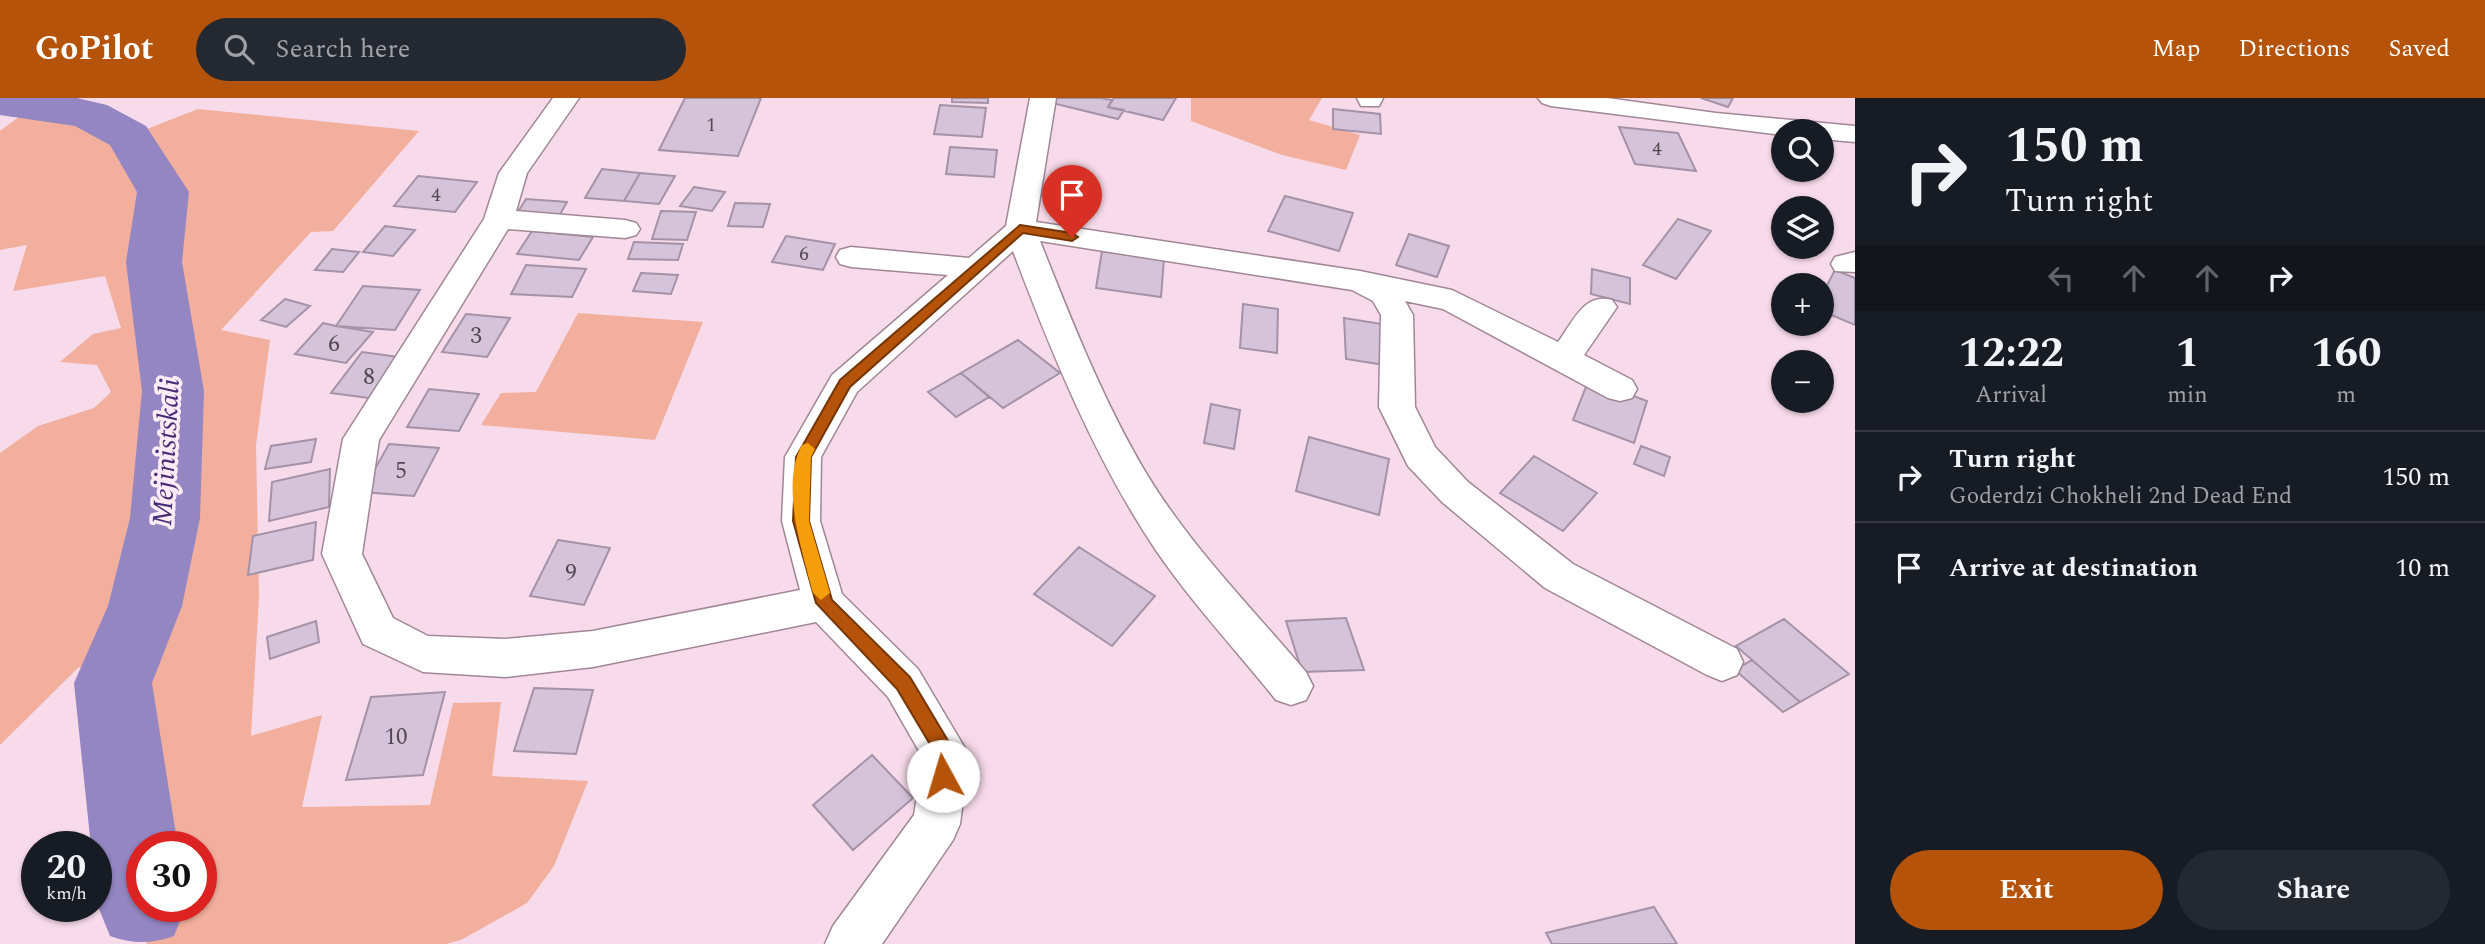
<!DOCTYPE html>
<meta charset="utf-8">
<style>
:root{--surface:#171b24;--page:#242831;--text:#f1f3f6;--muted:#9ea1a6;--line:#363941;--accent:#b45309}
body{margin:0;font-family:Spectral,serif;background:var(--page);color:var(--text);height:100vh;display:flex;flex-direction:column;font-size:26px;white-space:nowrap}
*{box-sizing:border-box;margin:0}
p{font-size:23px;color:var(--muted)}
.icon{flex:none;width:38px;height:38px;fill:none;stroke:currentColor;stroke-width:2;stroke-linecap:round;stroke-linejoin:round}
.map{position:relative;flex:1;overflow:hidden}
.details{display:flex;flex-direction:column;background:var(--surface);width:630px}
.details>*{flex:none}
.guide{background:#171b24;color:var(--text);overflow:hidden}
.tools{position:absolute;left:1771px;top:21px;display:grid;gap:14px}
.tools a{display:grid;place-items:center;width:63px;height:63px;border-radius:50%;background:var(--surface);box-shadow:0 2px 5px #0004;font-size:35px}
.speed{position:absolute;left:21px;top:733px;display:flex;gap:14px;font-size:35px;font-weight:700;text-align:center}
.speed>*{display:grid;place-content:center;width:91px;height:91px;border-radius:50%;background:var(--surface);box-shadow:0 2px 5px #0004;line-height:1}
.speed small{font-size:18px;font-weight:400}
.speed .limit{border:10px solid #d22;background:#fff;color:#111}
.pin{position:absolute;display:grid;place-items:center;width:60px;height:60px;color:#fff;margin:-72px -30px;border-radius:50% 50% 50% 0;rotate:-45deg;box-shadow:0 0 7px #0007}
.pin .icon{rotate:45deg}
.me{position:absolute;width:77px;margin:-38px;rotate:354deg;stroke-linejoin:round;filter:drop-shadow(0 0 5px #0008)}
.turn{display:flex;align-items:center;gap:24px;height:147px;padding:0 35px;font-size:32px}
.turn .icon{width:91px;height:91px;stroke-width:2.5}
.turn b{display:block;font-size:49px;line-height:60px}
.lanes{display:flex;align-items:center;height:66px;padding:0 35px;background:#0003;justify-content:center;gap:35px;direction:ltr}
.lanes .off{opacity:.35}
.eta{display:flex;justify-content:space-evenly;align-items:center;height:119px;text-align:center}
.eta b{font-size:42px;font-weight:700;line-height:49px}
.cta{display:flex;gap:14px;margin-top:auto;padding:14px 35px}
.cta a{flex:1;height:80px;border-radius:42px;background:var(--accent);color:#fff;font-size:28px;font-weight:700;line-height:80px;text-align:center}
.cta a+a{background:var(--page);color:var(--text)}
ul{padding:0;list-style:none}
li{display:flex;align-items:center;gap:21px;height:91px;padding:0 35px;border-top:2px solid var(--line)}
li div{flex:1}
li b{display:block;font-size:26px}
li em{font-style:normal}
header{display:flex;align-items:center;gap:42px;box-sizing:border-box;height:98px;padding:0 35px;background:var(--accent);color:#fff}
header strong{font-size:33px}
nav{display:flex;gap:38px;margin-inline-start:auto;font-size:24px}
.search{width:490px;height:63px;background:var(--page);display:flex;align-items:center;gap:18px;box-sizing:border-box;padding:0 24px;border-radius:38px;color:var(--muted);font-size:26px}
main{display:flex;flex:1;min-height:0}
.map>svg:first-child{display:block}
.green{fill:#f2af9d}
.lines{fill:none;stroke-linecap:round;stroke-linejoin:round}
.river{fill:#9486c2;fill-rule:evenodd}
.building{fill:#d5c3d9;stroke:#a492a7;stroke-width:2}
.minor-casing{stroke:#a18795;stroke-width:3}
.minor{fill:#fff;fill-rule:evenodd}
.route{fill:#b45309;stroke:#753606;stroke-width:2}
.slow{fill:#f59e0b}
.labels{text-anchor:middle;stroke-width:7;stroke-linejoin:round;paint-order:stroke}
.far-number-label{font-size:19px;fill:#534751}
.number-label{font-size:23px;fill:#534751}
.water-label{font-size:28px;font-style:italic;fill:#462f78;stroke:#fdecf5}
</style>
<header>
<strong>GoPilot</strong>
<div class="search"><svg class="icon" aria-label="search" viewBox="0 0 24 24"><circle cx="10" cy="10" r="6"/><path d="M15 15l6 6"/></svg>Search here</div>
<nav><a>Map</a><a>Directions</a><a>Saved</a></nav>
</header>
<main>
<div class="map">
<svg width="1855" height="846" viewBox="0 0 1855 846">
<rect width="100%" height="100%" fill="#f8dbea"/>
<path class="green" d="M1191,0H1322L1309,22L1360,37L1346,72L1282,57L1191,23Z
M36,6L90,17L129,38L198,11L419,33L333,133L311,134L221,232L270,242L256,347L259,499L251,638L322,617L302,709L430,707L453,605L501,604L492,678L588,683L554,768L527,805L461,842L446,846H147L142,809L201,808V749H142V806L112,585L79,569L0,647V355L38,328L94,310L111,294L97,267L60,264L93,236L121,230L105,178L13,193L27,147L0,152V33Z
M578,215L703,224L655,342L481,327L501,295L536,294Z"/>
<g class="lines">
<path class="river" d="M0,0H77L107,7L146,28L189,94L182,164L204,293L200,420L182,508L152,585L178,749H142V808H186L174,838C151,846 133,846 110,838L97,806L96,749H91L74,585L108,508L130,420L142,293L126,164L137,94L110,47L75,28L0,17Z"/>
</g>
<path class="building" d="M685,0H761L738,58L659,52Z
M952,0H988V5L952,4Z
M1056,0H1101L1112,2L1108,9L1124,12L1118,21L1052,5Z
M1114,0H1176L1163,22L1108,9Z
M1701,0H1733L1728,9Z
M940,7L986,10L982,39L934,36Z
M1333,11L1380,16L1381,36L1333,31Z
M1619,29L1678,35L1696,73L1635,66Z
M950,49L997,52L994,79L946,76Z
M602,71L640,75L624,103L585,100Z
M640,75L675,78L659,106L624,103Z
M418,78L477,84L455,114L394,108Z
M694,89L725,94L712,113L680,108Z
M1285,98L1353,115L1339,153L1268,133Z
M526,101L567,104L558,120L516,117Z
M735,105L770,106L763,129L728,128Z
M661,113L696,114L687,142L652,141Z
M1678,121L1711,133L1676,181L1643,167Z
M385,128L415,132L393,158L363,154Z
M532,133L593,139L579,162L517,156Z
M1409,136L1449,148L1437,179L1396,167Z
M786,138L835,146L823,172L772,164Z
M634,144L683,146L678,162L628,161Z
M332,151L359,154L343,174L315,172Z
M1102,153L1164,161L1161,199L1096,190Z
M526,167L586,171L572,199L511,196Z
M1592,171L1630,180V206L1591,196Z
M1835,172L1855,180V227L1822,213V197Z
M641,175L678,177L671,196L633,193Z
M363,188L420,192L395,232L336,228Z
M285,201L310,208L286,229L261,222Z
M1243,206L1278,211L1277,255L1240,250Z
M466,216L510,220L487,259L442,254Z
M1344,220L1388,227L1391,268L1346,261Z
M323,225L336,228L373,234L346,265L295,256Z
M1018,242L1060,275L1003,310L961,275Z
M362,254L406,260L376,301L331,295Z
M961,275L989,299L956,319L928,294Z
M1589,281L1647,303L1634,345L1573,322Z
M429,291L479,296L459,333L407,329Z
M1211,306L1240,312L1234,351L1204,345Z
M1309,339L1389,361L1379,417L1296,393Z
M316,341L311,364L265,371L271,348Z
M389,346L439,350L414,398L362,394Z
M1641,348L1670,359L1664,378L1634,366Z
M1534,358L1597,395L1563,433L1500,395Z
M330,371L329,409L269,423L272,384Z
M316,424L313,462L248,477L253,438Z
M558,442L610,450L584,507L530,498Z
M1079,449L1155,498L1112,548L1034,496Z
M1346,520L1364,572L1302,574L1286,523Z
M1784,521L1849,576L1800,604L1736,548Z
M316,523L319,544L270,561L267,539Z
M1752,562L1800,604L1783,614L1735,572Z
M534,590L593,592L576,656L514,653Z
M445,594L423,677L346,682L371,599Z
M872,657L913,700L853,752L813,707Z
M1654,809L1677,846H1552L1546,835Z"/>
<g class="lines">
<g class="minor-casing">
<path id="minor" d="M553,0H579L527,75L516,113L625,122L636,125L640,131L636,137L625,140L508,131L379,342L362,456L393,520L428,538L505,541L593,533L800,492L782,423L785,359L832,277L948,177L851,169L840,166L836,159L840,152L851,149L969,160L1006,128L1030,0H1056L1036,124L1360,173L1452,192L1558,244C1573,224 1584,194 1612,202L1617,209L1584,257L1632,282L1637,291L1632,300L1620,303L1608,300L1443,211L1405,203L1413,217L1415,309L1435,349L1468,384L1573,466L1737,551L1743,564L1737,577L1722,583L1707,577L1545,490L1442,404L1408,368L1379,309L1381,217L1373,203L1352,192L1040,143C1071,221 1103,303 1146,375C1190,448 1252,510 1306,574L1313,588L1306,602L1291,607L1276,602C1236,552 1191,504 1155,451C1094,359 1052,256 1013,153L857,294L821,359L820,423L842,496L918,571L969,657L960,726L953,742L882,846H825L833,828L914,717L923,660L888,599L816,524L593,569L505,579L423,574L363,546L322,456L343,341L484,121L499,75Z
M1357,0H1383L1379,8H1361Z
M1538,0H1607L1716,15L1855,28V44L1822,41V33H1783V37L1551,8L1542,5Z
M1855,154V174L1835,173L1831,166L1835,159Z"/>
</g>
<use href="#minor" class="minor"/>
</g>
<path class="route" d="M1020,127L1072,135L1078,139L1072,143L1023,135L850,289L811,359L809,423L832,502L910,579L953,651C957,661 954,675 950,684L943,687L936,684L934,678L937,658L897,591L816,505L793,423L796,359L840,282Z"/>
<path class="slow" d="M808,345L815,351L811,359L809,423L830,495L821,502L813,495C802,453 780,387 802,347Z"/>
<g class="labels">
<g class="far-number-label">
<text x="711" y="33">1</text>
<text x="1657" y="57">4</text>
<text x="436" y="103">4</text>
<text x="804" y="162">6</text>
</g>
<g class="number-label">
<text x="476" y="245">3</text>
<text x="334" y="253">6</text>
<text x="369" y="286">8</text>
<text x="401" y="380">5</text>
<text x="571" y="482">9</text>
<text x="396" y="646">10</text>
</g>
<g class="water-label">
<text transform="translate(165 354) rotate(-87)" y="10">Mejinistskali</text>
</g>
</g>
</svg>
<div class="tools">
<a><svg class="icon" aria-label="search" viewBox="0 0 24 24"><circle cx="10" cy="10" r="6"/><path d="M15 15l6 6"/></svg></a>
<a><svg class="icon" aria-label="layers" viewBox="0 0 24 24"><path d="M12 4l9 5-9 5-9-5zM3 14l9 5 9-5"/></svg></a>
<a>+</a>
<a>−</a>
</div>
<div class="speed"><div>20<small>km/h</small></div><div class="limit">30</div></div>
<div class="pin" style="left:1072px;top:139px;background:#d93025"><svg class="icon" aria-label="arrive" viewBox="0 0 24 24"><path d="M6 21V4h12l-3 4 3 4H6"/></svg></div>
<svg class="me" style="left:943px;top:678px" viewBox="-20 -20 40 40"><circle r="19" fill="#fff"/><path d="M0-13L10 11 0 6-10 11z" fill="#b45309"/></svg>
</div>
<section class="details">
<div class="guide">
<div class="turn"><svg class="icon" aria-label="right" viewBox="0 0 24 24"><path d="M7 20v-9h11M14 6l5 5-5 5"/></svg><div><b>150 m</b>Turn right</div></div>
<div class="lanes"><svg class="icon off" aria-label="left" viewBox="0 0 24 24"><path d="M17 20v-9H6M10 6l-5 5 5 5"/></svg><svg class="icon off" aria-label="ahead" viewBox="0 0 24 24"><path d="M12 20V5M6 11l6-6 6 6"/></svg><svg class="icon off" aria-label="ahead" viewBox="0 0 24 24"><path d="M12 20V5M6 11l6-6 6 6"/></svg><svg class="icon" aria-label="right" viewBox="0 0 24 24"><path d="M7 20v-9h11M14 6l5 5-5 5"/></svg></div>
</div>
<div class="eta">
<div><b>12:22</b><p>Arrival</p></div>
<div><b>1</b><p>min</p></div>
<div><b>160</b><p>m</p></div>
</div>
<ul>
<li><svg class="icon" aria-label="right" viewBox="0 0 24 24"><path d="M7 20v-9h11M14 6l5 5-5 5"/></svg><div><b>Turn right</b><p>Goderdzi Chokheli 2nd Dead End</p></div><em>150 m</em></li>
<li><svg class="icon" aria-label="arrive" viewBox="0 0 24 24"><path d="M6 21V4h12l-3 4 3 4H6"/></svg><div><b>Arrive at destination</b></div><em>10 m</em></li>
</ul>
<div class="cta"><a>Exit</a><a>Share</a></div>
</section>
</main>
